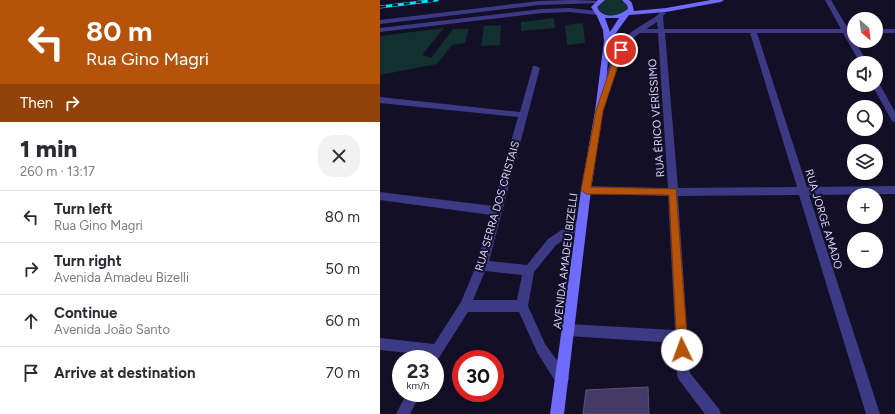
<!DOCTYPE html>
<meta charset="utf-8">
<style>
:root{--surface:#fff;--page:#f2f2f3;--text:#2b2b33;--muted:#7c7c81;--line:#e1e1e2}
body{margin:0;font-family:Figtree,sans-serif;background:var(--page);color:var(--text);height:100vh;display:flex;flex-direction:column;font-size:15px;white-space:nowrap}
*{box-sizing:border-box;margin:0}
p{font-size:13px;color:var(--muted)}
.icon{flex:none;width:22px;height:22px;fill:none;stroke:currentColor;stroke-width:2;stroke-linecap:round;stroke-linejoin:round}
.map{position:relative;flex:1;overflow:hidden}
.panel{display:flex;flex-direction:column;background:var(--surface);width:380px}
.panel>*{flex:none}
.guide{background:#b45309;color:#fff;overflow:hidden}
.needle{width:26px;rotate:152deg}
.controls{position:absolute;left:467px;top:12px;display:grid;gap:8px}
.controls a{display:grid;place-items:center;width:36px;height:36px;border-radius:50%;background:var(--surface);box-shadow:0 2px 6px #0003;font-size:20px}
.speed{position:absolute;left:12px;top:350px;display:flex;gap:8px;font-size:20px;font-weight:700;text-align:center}
.speed>*{display:grid;place-content:center;width:52px;height:52px;border-radius:50%;background:var(--surface);box-shadow:0 2px 6px #0003;line-height:1}
.speed small{font-size:10px;font-weight:400}
.speed .limit{border:6px solid #d22;background:#fff;color:#111}
.pin{position:absolute;display:grid;place-items:center;width:34px;height:34px;color:#fff;margin:-17px;border:2px solid #fff;border-radius:50%;box-shadow:0 1px 4px #0007}
.me{position:absolute;width:44px;margin:-22px;rotate:357deg;stroke-linejoin:round;filter:drop-shadow(0 0 3px #0008)}
.turn{display:flex;align-items:center;gap:14px;height:84px;padding:0 20px;font-size:18px}
.turn .icon{width:52px;height:52px;stroke-width:2.5}
.turn b{display:block;font-size:28px;line-height:34px}
.then{display:flex;align-items:center;height:38px;padding:0 20px;background:#0003;gap:8px;font-size:15px}
.round{display:grid;place-items:center;flex:none;width:42px;height:42px;border-radius:16px;background:var(--page)}
.summary{display:flex;align-items:center;justify-content:space-between;height:68px;padding:0 20px}
h1{font-size:24px;font-weight:800;line-height:30px}
ul{padding:0;list-style:none}
li{display:flex;align-items:center;gap:12px;height:52px;padding:0 20px;border-top:1px solid var(--line)}
li div{flex:1}
li b{display:block;font-size:15px}
li em{font-style:normal}
main{display:flex;flex:1;min-height:0}
.map>svg:first-child{display:block}
.green{fill:#12302f}
.building{fill:#433a66;stroke:#5a527e}
.lines{fill:none;stroke-linecap:round;stroke-linejoin:round}
.street{fill:#3d3a85;fill-rule:evenodd}
.secondary{fill:#6f6bff;fill-rule:evenodd}
.rail-casing{stroke:#00e5ff;stroke-width:3}
.rail{stroke:#130f26;stroke-width:2;stroke-dasharray:6;stroke-linecap:butt}
.route{fill:#b45309;stroke:#753606}
.labels{text-anchor:middle;stroke-width:4;stroke-linejoin:round;paint-order:stroke}
.street-label{font-size:11px;fill:#d9d4ff;stroke:#130f26}
</style>
<main>
<section class="panel">
<div class="guide">
<div class="turn"><svg class="icon" aria-label="left" viewBox="0 0 24 24"><path d="M17 20v-9H6M10 6l-5 5 5 5"/></svg><div><b>80 m</b>Rua Gino Magri</div></div>
<div class="then">Then<svg class="icon" aria-label="right" viewBox="0 0 24 24"><path d="M7 20v-9h11M14 6l5 5-5 5"/></svg></div>
</div>
<div class="summary"><div><h1>1 min</h1><p>260 m · 13:17</p></div><a class="round"><svg class="icon" aria-label="close" viewBox="0 0 24 24"><path d="M6 6l12 12M18 6L6 18"/></svg></a></div>
<ul>
<li><svg class="icon" aria-label="left" viewBox="0 0 24 24"><path d="M17 20v-9H6M10 6l-5 5 5 5"/></svg><div><b>Turn left</b><p>Rua Gino Magri</p></div><em>80 m</em></li>
<li><svg class="icon" aria-label="right" viewBox="0 0 24 24"><path d="M7 20v-9h11M14 6l5 5-5 5"/></svg><div><b>Turn right</b><p>Avenida Amadeu Bizelli</p></div><em>50 m</em></li>
<li><svg class="icon" aria-label="ahead" viewBox="0 0 24 24"><path d="M12 20V5M6 11l6-6 6 6"/></svg><div><b>Continue</b><p>Avenida João Santo</p></div><em>60 m</em></li>
<li><svg class="icon" aria-label="arrive" viewBox="0 0 24 24"><path d="M6 21V4h12l-3 4 3 4H6"/></svg><div><b>Arrive at destination</b></div><em>70 m</em></li>
</ul>
</section>
<div class="map">
<svg width="515" height="414" viewBox="0 0 515 414">
<rect width="100%" height="100%" fill="#130f26"/>
<path class="green" d="M225,0H242L246,2L248,10C238,18 224,18 216,7L221,2Z
M174,18L175,28L141,31V22Z
M203,23L205,43L187,45L185,25Z
M121,25L120,45L101,46L104,26Z
M64,28L42,55L51,58L73,29H89L85,43L72,45L57,64L0,75V36Z"/>
<path class="building" d="M268,387L269,414H203L206,390Z"/>
<g class="lines">
<path class="street" d="M193,0L222,1L219,3L159,5L0,24V20L159,1Z
M445,0H451L468,29H474V33H470L488,63H480L463,33H377L427,187L515,186V194L429,195L500,414H486L419,195L298,196L310,373L339,409L341,414H325L299,380L297,375L296,343L188,336L184,334L182,330L184,326L188,324L295,330L288,196L206,194L203,193L201,190L203,187L206,186L288,188L278,33H260C236,49 232,84 224,109L220,112L216,109C224,85 229,53 248,35C258,26 271,21 281,12L286,13L283,16L284,29H461ZM277,22L278,29H266ZM285,33H370L417,187L298,188Z
M190,8L217,11L220,13L217,15L190,12L162,13L0,32V28L162,9Z
M496,29H515V33H496Z
M153,66H156L160,68L109,261L147,265L168,239L198,219L202,218L206,219L207,222L206,225L176,245L154,272L148,306L165,344L187,374L189,379L187,384L182,386L177,384L157,352L139,312H88L55,364V359H46L47,355L0,350V338L54,344L81,302L96,266L111,215L0,200V192L113,206L138,117L0,103V97L140,112ZM105,271L142,275L137,300H93Z
M496,82L499,83L515,112V122L512,121L492,85H496Z
M27,393H41L30,414H16Z"/>
<path class="secondary" d="M218,0H225L217,7C223,20 239,16 248,9L247,5L242,0H249L252,3L254,11L286,8L331,0H344L341,2L286,12L249,15L230,41L223,111L211,190L184,414H170L201,190L215,111L224,41L223,30L217,16L211,7ZM225,18H239L230,32Z"/>
<g class="rail-casing">
<path id="rail" d="M0,7L57,0"/>
</g>
<use href="#rail" class="rail"/>
</g>
<path class="route" d="M239,48L245,50L241,57L223,111L211,187L296,189L308,350L306,354L302,355L298,354L297,350L289,195L206,194L201,190L216,111L234,57Z"/>
<g class="labels">
<g class="street-label">
<text transform="translate(276 118) rotate(-94)" y="4">RUA ÉRICO VERÍSSIMO</text>
<text transform="translate(117 206) rotate(-74)" y="4">RUA SERRA DOS CRISTAIS</text>
<text transform="translate(444 219) rotate(73)" y="4">RUA JORGE AMADO</text>
<text transform="translate(185 261) rotate(-83)" y="4">AVENIDA AMADEU BIZELLI</text>
</g>
</g>
</svg>
<div class="controls">
<a><svg class="needle" viewBox="-14 -14 28 28"><path d="M0-13l5 13h-10z" fill="#e53935"/><path d="M0 13l5-13h-10z" fill="#7c7c81"/></svg></a>
<a><svg class="icon" aria-label="sound" viewBox="0 0 24 24"><path d="M4 9h4l5-4v14l-5-4H4zM17 9q2 3 0 6"/></svg></a>
<a><svg class="icon" aria-label="search" viewBox="0 0 24 24"><circle cx="10" cy="10" r="6"/><path d="M15 15l6 6"/></svg></a>
<a><svg class="icon" aria-label="layers" viewBox="0 0 24 24"><path d="M12 4l9 5-9 5-9-5zM3 14l9 5 9-5"/></svg></a>
<a>+</a>
<a>−</a>
</div>
<div class="speed"><div>23<small>km/h</small></div><div class="limit">30</div></div>
<div class="pin" style="left:241px;top:50px;background:#d93025"><svg class="icon" aria-label="arrive" viewBox="0 0 24 24"><path d="M6 21V4h12l-3 4 3 4H6"/></svg></div>
<svg class="me" style="left:302px;top:350px" viewBox="-20 -20 40 40"><circle r="19" fill="#fff"/><path d="M0-13L10 11 0 6-10 11z" fill="#b45309"/></svg>
</div>
</main>
